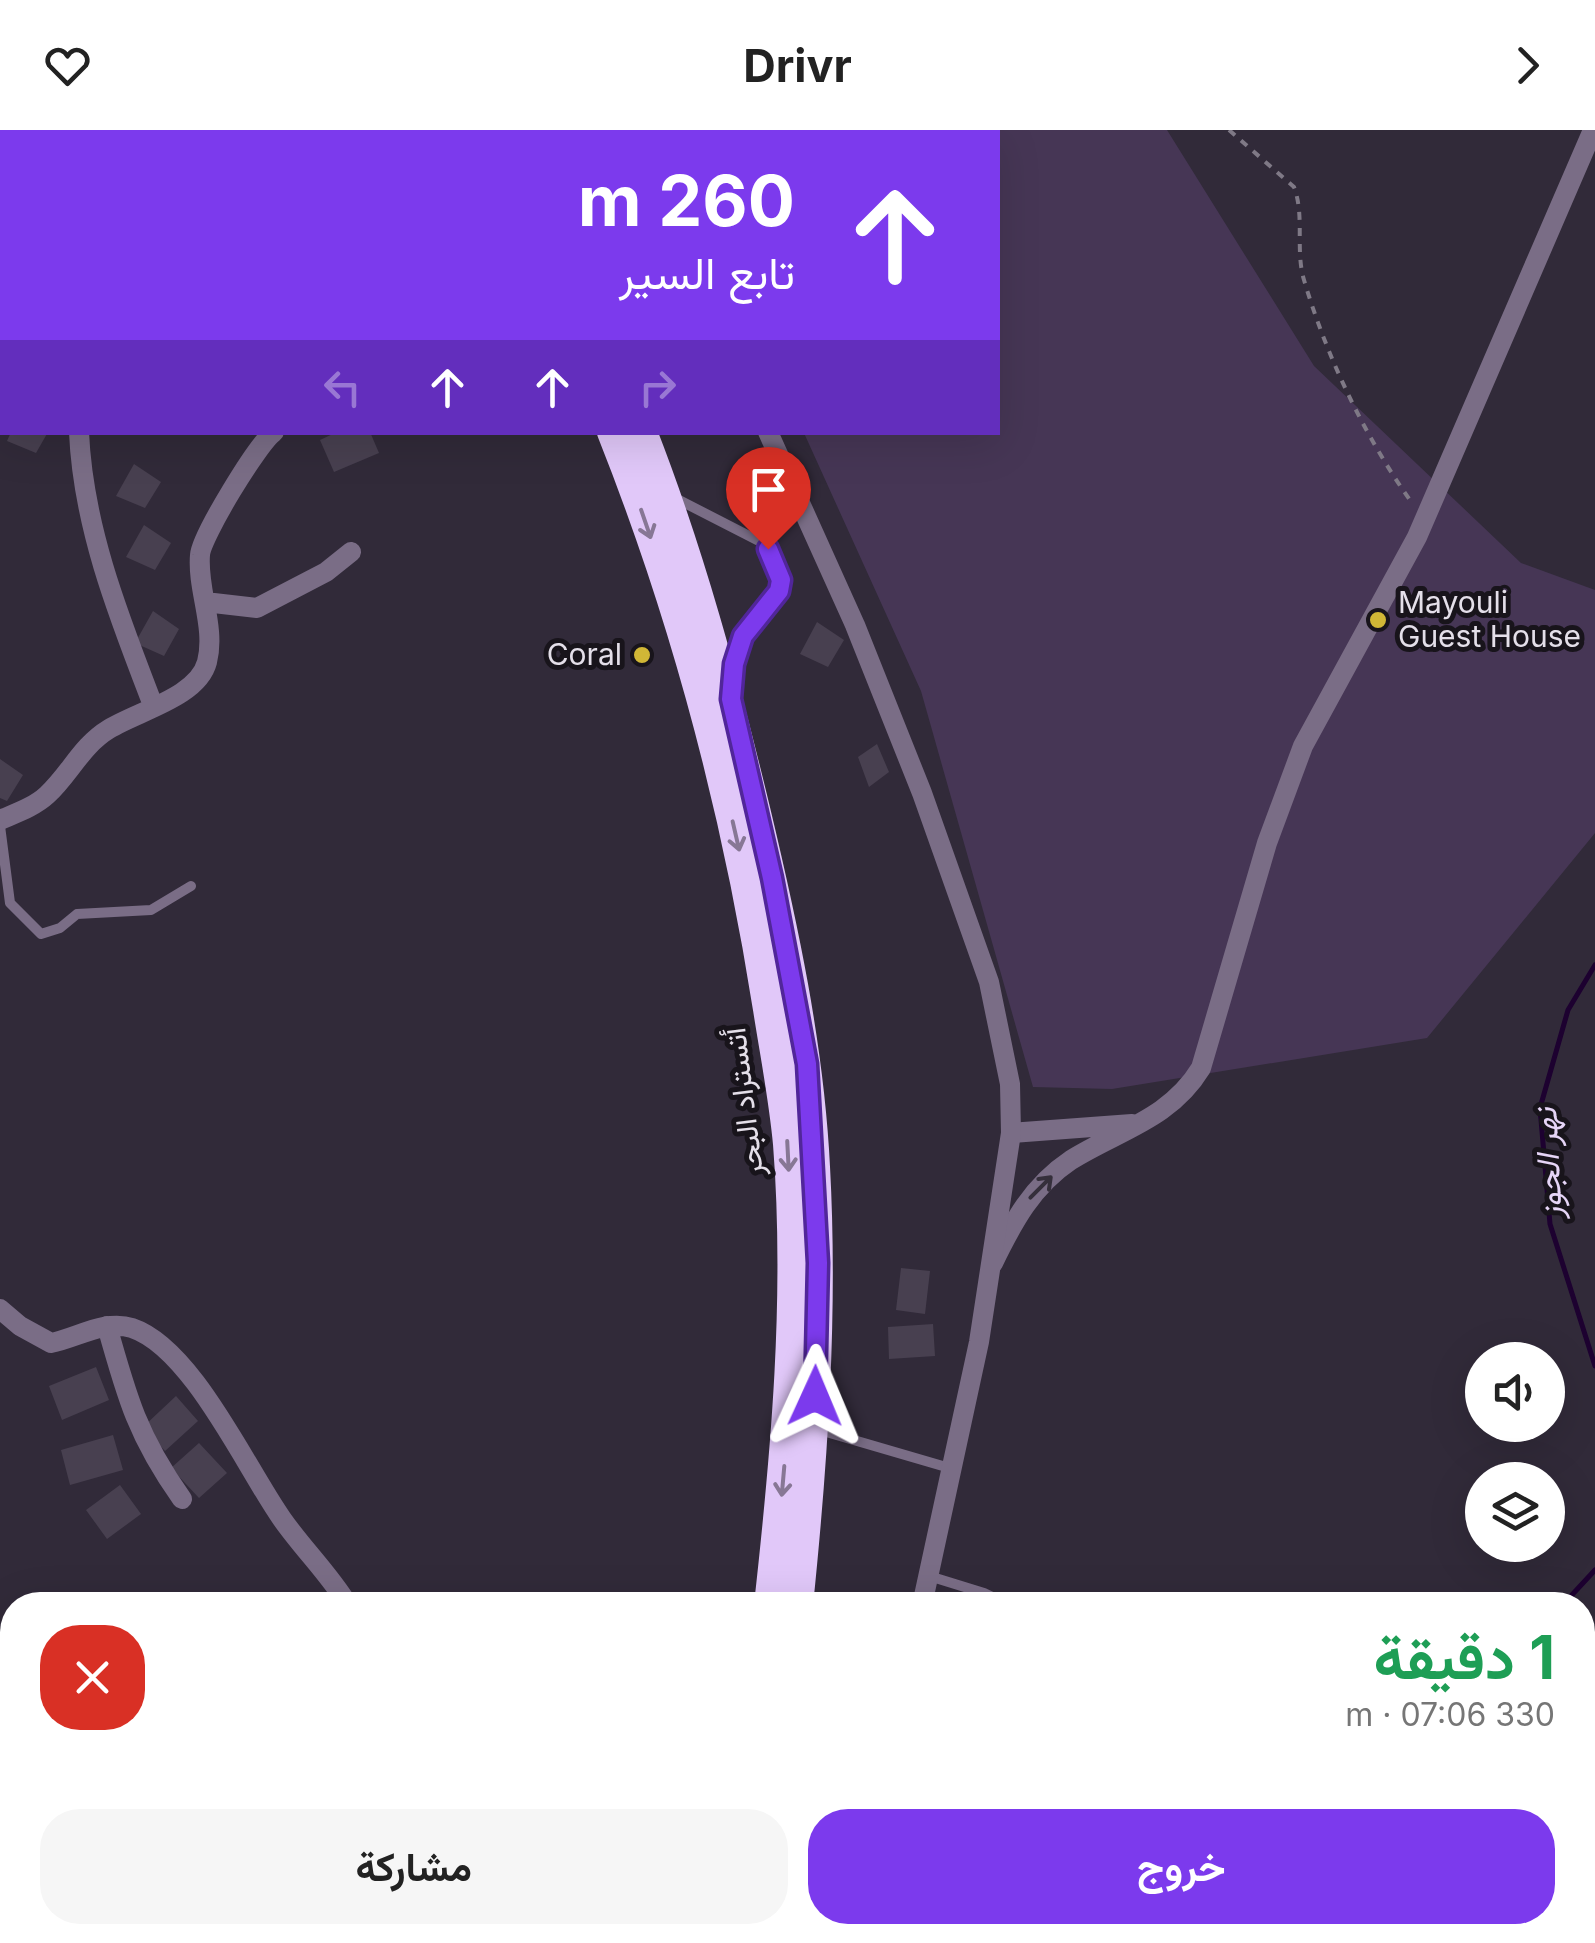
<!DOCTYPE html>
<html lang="ar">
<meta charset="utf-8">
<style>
:root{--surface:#fff;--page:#f6f6f6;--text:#222;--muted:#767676;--accent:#7c3aed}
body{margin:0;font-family:Inter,Vazirmatn,sans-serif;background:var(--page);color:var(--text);direction:rtl;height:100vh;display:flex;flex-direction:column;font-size:38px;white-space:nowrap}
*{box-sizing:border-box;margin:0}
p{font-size:32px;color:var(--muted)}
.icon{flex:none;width:55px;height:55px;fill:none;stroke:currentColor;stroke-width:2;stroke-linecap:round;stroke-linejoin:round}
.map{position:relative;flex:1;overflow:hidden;direction:ltr}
.details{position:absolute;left:0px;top:1462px;width:1595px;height:352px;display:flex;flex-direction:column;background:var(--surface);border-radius:40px 40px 0 0;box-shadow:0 10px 40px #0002;direction:rtl}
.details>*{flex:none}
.guide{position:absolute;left:0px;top:0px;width:1000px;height:305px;box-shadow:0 10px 40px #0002;direction:rtl;background:#7c3aed;color:#fff;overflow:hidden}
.fabs{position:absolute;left:1465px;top:1212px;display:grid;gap:20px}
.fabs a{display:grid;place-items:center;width:100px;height:100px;border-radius:50%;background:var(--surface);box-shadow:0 10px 40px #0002;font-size:50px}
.pin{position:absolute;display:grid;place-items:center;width:85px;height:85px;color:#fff;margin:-102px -42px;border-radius:50% 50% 50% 0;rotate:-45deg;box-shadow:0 0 10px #0007}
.pin .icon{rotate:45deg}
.me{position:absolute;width:110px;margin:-55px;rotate:1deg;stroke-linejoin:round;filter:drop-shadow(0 0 8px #0008)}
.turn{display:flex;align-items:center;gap:35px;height:210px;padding:0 40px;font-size:45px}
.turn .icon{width:130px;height:130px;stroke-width:2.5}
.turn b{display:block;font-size:70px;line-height:85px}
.lanes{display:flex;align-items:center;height:95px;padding:0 40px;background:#0003;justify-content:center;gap:50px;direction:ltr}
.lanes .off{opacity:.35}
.round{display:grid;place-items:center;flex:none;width:105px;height:105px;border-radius:40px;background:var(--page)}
.headline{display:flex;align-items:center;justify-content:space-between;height:170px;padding:0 40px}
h1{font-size:60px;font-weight:700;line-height:75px;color:#1e9e55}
.primary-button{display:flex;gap:20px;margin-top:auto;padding:20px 40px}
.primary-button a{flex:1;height:115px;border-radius:40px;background:var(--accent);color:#fff;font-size:40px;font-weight:700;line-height:115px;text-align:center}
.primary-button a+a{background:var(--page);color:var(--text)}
header{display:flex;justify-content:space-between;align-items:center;height:130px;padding:0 40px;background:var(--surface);font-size:45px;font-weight:700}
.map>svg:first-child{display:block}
.green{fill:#463655}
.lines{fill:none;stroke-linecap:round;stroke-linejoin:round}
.stream{stroke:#1d0130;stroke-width:5}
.building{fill:#484050}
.tertiary-tunnel{stroke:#4c4553;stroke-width:20;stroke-dasharray:20 10;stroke-linecap:butt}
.path{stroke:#7f7986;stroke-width:4;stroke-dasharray:8 8;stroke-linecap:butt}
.service{stroke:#7a6d86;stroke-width:10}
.minor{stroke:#7a6d86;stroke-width:20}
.tertiary{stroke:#7a6d86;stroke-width:20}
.motorway{stroke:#e1c8f9;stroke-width:30}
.oneway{stroke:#877795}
.oneway2{stroke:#352f3b}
.route-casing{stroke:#51269a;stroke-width:25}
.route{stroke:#7c3aed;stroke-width:18}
.poi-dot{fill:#d1b736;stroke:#18141b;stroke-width:4}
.labels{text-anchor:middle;stroke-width:10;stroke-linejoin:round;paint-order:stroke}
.poi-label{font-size:30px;fill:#e4dfe9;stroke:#18141b;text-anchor:start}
.street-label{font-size:30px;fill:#e4dfe9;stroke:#18141b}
.water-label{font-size:32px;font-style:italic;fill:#e6d5f7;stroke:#18141b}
</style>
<header><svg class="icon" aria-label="forward" viewBox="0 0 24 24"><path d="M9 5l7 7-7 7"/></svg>Drivr<svg class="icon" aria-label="heart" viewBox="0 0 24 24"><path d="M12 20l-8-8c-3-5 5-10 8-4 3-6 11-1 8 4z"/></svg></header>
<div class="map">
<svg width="1595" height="1813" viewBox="0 0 1595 1813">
<rect width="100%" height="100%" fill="#312a39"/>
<path class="green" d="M803,0H1167L1314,236L1521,433L1595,460V703L1427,908L1112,959L1033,957L921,561L804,303L998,302V2H801Z"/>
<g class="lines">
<path class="stream" d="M1595,835L1568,880L1540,978L1550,1094L1595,1236
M1556,1475L1570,1467L1595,1440
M1217,1813L1220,1802"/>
</g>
<path class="building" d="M11,302H48L36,323L7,311Z
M337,302H370L379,323L334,342L320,310Z
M134,334L161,352L145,378L116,366Z
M144,395L171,413L155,440L126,427Z
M153,481L179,499L164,526L135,513Z
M817,492L844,510L828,537L800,524Z
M877,614L889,642L869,657L858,627Z
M0,629L23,645L7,671L0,668Z
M901,1138L930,1141L925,1184L896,1180Z
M933,1194L935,1226L889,1229L888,1197Z
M96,1237L109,1270L62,1290L49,1256Z
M176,1266L198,1291L165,1321L143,1297Z
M113,1305L123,1340L70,1355L61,1320Z
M199,1313L227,1343L199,1368L171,1338Z
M120,1355L141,1384L107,1409L86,1380Z"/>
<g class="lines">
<path class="tertiary-tunnel" d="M724,1813L772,1802"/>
<path class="path" d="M1229,0L1294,57C1305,86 1295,120 1304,150C1327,228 1365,307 1412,373"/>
<path class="service" d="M673,367L763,413L781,449L776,465L743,506L732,545
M0,696L10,773L41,804L60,798L77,784L151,780L191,756
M816,1299L953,1339
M929,1446L984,1463L1009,1475"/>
<path class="minor" d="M79,302C83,397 119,487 153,575
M205,472L257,478L326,442L351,422
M0,690C16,683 34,677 47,665C70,644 81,616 109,599C138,581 198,567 207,532C216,497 197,460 200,425C201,407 258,313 274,302
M1011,1003L1132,994
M993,1133C1013,1092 1032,1056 1071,1030C1119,1000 1170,989 1201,938L1267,713L1303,616L1417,407L1593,0
M0,1179L20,1196L51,1213C77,1208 105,1189 132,1198C192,1218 246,1338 282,1389C303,1419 330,1445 348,1475
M107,1196C127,1268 138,1307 182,1369
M1582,1564L1595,1537"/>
<path class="tertiary" d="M644,0L645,2
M768,302L855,495L922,663L989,852L1010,954L1011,1003L979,1212L922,1475"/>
<path class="motorway" d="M460,0L462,2
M492,0L494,2
M612,302C686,488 737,682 768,879C775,924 784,969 788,1014C800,1167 786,1323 769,1475
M642,302C690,425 724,551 755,679C783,796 809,916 815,1037C823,1183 813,1329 798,1475
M675,1813L679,1802
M715,1813L716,1802
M754,1813L755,1802"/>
</g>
<defs><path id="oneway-shaft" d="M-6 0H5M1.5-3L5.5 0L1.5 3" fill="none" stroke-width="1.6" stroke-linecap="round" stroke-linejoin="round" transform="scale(2.5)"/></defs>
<g class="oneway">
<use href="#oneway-shaft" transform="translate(646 394) rotate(71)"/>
<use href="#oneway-shaft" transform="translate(736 706) rotate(77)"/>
<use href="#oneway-shaft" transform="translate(788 1026) rotate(87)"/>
<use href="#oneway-shaft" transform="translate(783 1351) rotate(95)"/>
</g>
<use class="oneway2" href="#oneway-shaft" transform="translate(1041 1057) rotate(-45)"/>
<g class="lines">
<g class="route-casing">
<path id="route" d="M768,419L781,450L779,461L743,506L734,534L731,569L772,748L807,934L818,1133L815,1266"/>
</g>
<use href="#route" class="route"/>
</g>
<g class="poi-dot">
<circle cx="1378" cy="490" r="10"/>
<circle cx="642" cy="525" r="10"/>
</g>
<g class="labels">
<g class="poi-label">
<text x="1398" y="483">Mayouli<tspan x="1398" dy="34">Guest House</tspan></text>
<text x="622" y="535" text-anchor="end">Coral</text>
</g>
<g class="street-label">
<text transform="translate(744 972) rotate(-97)" y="10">أتستراد البحر</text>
</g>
<g class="water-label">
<text transform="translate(1548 1033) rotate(-93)" y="11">نهر الجوز</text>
</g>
</g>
</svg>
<div class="fabs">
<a><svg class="icon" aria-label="sound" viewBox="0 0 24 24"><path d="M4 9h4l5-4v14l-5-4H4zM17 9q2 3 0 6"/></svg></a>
<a><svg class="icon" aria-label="layers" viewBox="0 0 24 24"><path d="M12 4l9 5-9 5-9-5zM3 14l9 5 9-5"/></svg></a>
</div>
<div class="pin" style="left:768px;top:419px;background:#d93025"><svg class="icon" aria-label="arrive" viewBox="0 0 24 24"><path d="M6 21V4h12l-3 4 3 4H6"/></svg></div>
<svg class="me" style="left:815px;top:1266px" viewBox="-20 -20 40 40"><path d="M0-17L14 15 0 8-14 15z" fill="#7c3aed" stroke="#fff" stroke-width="4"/></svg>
<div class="guide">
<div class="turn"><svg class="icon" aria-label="ahead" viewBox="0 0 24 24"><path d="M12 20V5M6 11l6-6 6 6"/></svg><div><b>260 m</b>تابع السير</div></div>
<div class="lanes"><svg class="icon off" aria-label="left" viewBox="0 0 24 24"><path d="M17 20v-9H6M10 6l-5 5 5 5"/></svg><svg class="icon" aria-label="ahead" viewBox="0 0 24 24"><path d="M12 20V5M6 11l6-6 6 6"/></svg><svg class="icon" aria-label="ahead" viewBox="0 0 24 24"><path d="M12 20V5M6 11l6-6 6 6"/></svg><svg class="icon off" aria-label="right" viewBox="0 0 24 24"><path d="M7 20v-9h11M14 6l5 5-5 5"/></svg></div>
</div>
<section class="details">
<div class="headline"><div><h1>1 دقيقة</h1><p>330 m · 07:06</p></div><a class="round" style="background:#d93025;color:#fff"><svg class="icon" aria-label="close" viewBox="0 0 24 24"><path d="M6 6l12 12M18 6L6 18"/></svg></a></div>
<div class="primary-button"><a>خروج</a><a>مشاركة</a></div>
</section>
</div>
